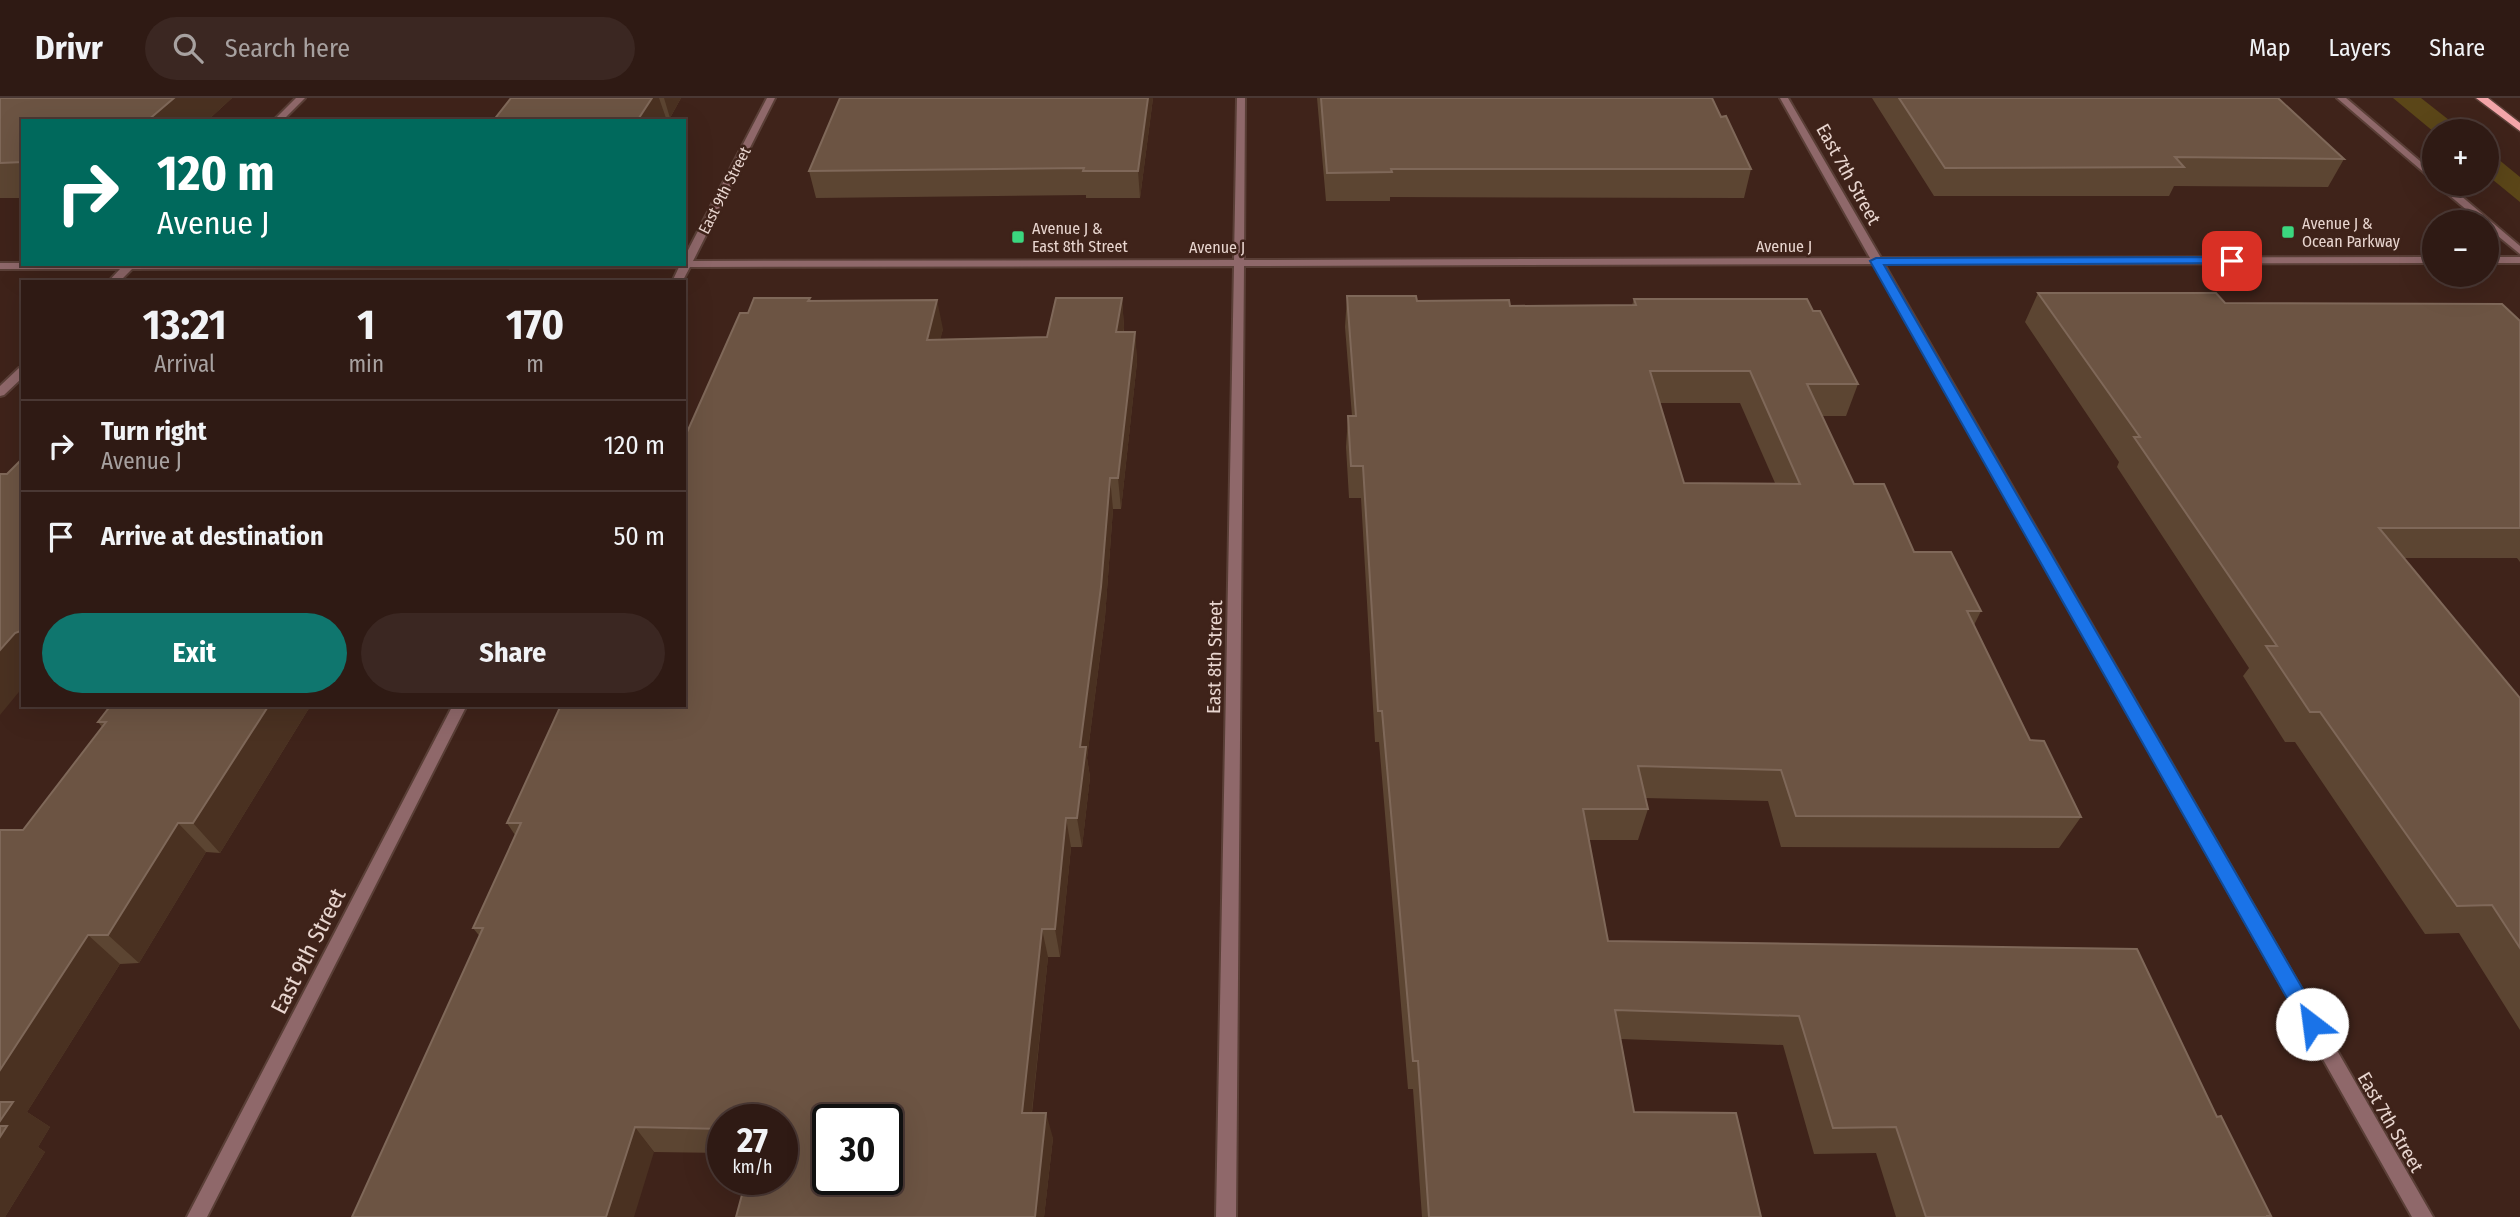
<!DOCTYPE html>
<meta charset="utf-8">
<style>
:root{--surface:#2f1a14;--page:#3b2722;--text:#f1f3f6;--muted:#a7a1a0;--line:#4a3834;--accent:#0f766e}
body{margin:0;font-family:"Fira Sans Condensed",sans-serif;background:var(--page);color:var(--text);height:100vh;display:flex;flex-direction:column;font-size:26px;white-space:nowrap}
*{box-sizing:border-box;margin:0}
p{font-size:23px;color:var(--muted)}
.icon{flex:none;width:38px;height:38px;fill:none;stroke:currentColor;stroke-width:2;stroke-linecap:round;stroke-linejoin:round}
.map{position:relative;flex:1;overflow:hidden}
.side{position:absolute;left:21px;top:182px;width:665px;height:427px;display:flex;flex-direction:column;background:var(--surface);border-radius:0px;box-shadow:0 7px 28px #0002,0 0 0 2px var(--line)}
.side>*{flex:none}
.hud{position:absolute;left:21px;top:21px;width:665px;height:147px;border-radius:0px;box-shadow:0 7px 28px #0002,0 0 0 2px var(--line);background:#00695c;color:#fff;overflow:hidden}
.buttons{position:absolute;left:2422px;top:21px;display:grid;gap:14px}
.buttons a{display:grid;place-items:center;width:77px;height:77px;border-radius:50%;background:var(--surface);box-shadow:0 7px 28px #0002,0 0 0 2px var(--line);font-size:35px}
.speed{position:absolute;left:707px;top:1006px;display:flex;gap:14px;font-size:35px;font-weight:700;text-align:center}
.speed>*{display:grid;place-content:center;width:91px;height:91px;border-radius:50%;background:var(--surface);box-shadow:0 7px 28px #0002,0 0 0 2px var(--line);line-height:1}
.speed small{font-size:18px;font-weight:400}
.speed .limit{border:4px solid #111;border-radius:10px;background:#fff;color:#111}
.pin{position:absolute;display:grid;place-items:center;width:60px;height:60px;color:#fff;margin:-30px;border-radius:14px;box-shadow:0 4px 10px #0006}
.me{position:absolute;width:77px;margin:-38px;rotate:330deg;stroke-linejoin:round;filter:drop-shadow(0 0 5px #0008)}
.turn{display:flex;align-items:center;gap:24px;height:147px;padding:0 21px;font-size:32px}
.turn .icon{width:91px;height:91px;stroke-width:2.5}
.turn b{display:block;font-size:49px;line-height:60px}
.eta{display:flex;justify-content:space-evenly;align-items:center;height:119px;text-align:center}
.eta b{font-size:42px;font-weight:700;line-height:49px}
.button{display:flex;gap:14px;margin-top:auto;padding:14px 21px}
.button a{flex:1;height:80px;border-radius:42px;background:var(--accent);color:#fff;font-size:28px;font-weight:700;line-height:80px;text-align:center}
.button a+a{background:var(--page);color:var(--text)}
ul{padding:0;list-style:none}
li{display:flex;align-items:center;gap:21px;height:91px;padding:0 21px;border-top:2px solid var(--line)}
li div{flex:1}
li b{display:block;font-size:26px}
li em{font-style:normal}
header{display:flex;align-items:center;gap:42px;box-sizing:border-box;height:98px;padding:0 35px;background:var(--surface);border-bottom:2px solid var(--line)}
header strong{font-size:33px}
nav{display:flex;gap:38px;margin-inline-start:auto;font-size:24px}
.search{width:490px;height:63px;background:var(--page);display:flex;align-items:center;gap:18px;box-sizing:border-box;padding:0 24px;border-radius:38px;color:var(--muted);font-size:26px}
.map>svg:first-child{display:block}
.green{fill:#5b4618}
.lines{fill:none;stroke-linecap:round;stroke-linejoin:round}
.minor-casing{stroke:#5a3f37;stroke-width:4}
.primary-casing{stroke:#5a3f37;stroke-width:3}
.minor{fill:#8f686a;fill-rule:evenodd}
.primary{fill:#f3a5a9;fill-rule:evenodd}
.wall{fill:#5c4532;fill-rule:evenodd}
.shaded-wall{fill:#4a3121}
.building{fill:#6c5443;stroke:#7f6859;stroke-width:2;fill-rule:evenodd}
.route{fill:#1a73e8;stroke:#114b97;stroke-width:2}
.poi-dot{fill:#3bd77f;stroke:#3f231a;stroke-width:2.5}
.labels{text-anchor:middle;stroke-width:5;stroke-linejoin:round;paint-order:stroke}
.far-street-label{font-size:16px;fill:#e8d5cf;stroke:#3f231a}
.far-poi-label{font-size:16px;fill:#e8d5cf;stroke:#3f231a;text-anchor:start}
.street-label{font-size:19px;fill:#e8d5cf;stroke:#3f231a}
.near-street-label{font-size:23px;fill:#e8d5cf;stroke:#3f231a}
</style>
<header>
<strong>Drivr</strong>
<div class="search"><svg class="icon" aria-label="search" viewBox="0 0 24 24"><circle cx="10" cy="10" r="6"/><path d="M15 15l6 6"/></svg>Search here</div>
<nav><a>Map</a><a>Layers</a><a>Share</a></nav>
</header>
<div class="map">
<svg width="2520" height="1119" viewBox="0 0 2520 1119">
<rect width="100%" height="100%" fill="#3f231a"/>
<path class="green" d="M2393,0H2421L2463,33L2434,34Z
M2487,52L2520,79V104L2487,77Z"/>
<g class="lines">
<g class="minor-casing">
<path id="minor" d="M296,0H305L282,23H273Z
M767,0H775L693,163L1234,162L1237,0H1245L1244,162L1870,160L1780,0H1788L1881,160L2434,159V165L1884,166L2433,1119H2412L1874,166L1244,168L1236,1119H1216L1234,168L690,169L682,184H672L679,169L132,171L119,184H108L120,171H0V165L684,166V160Z
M2337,0H2346L2434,75V83Z
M2436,86H2447L2520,148V156L2487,129V124H2481Z
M2487,159H2520V165H2487Z
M23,269V279L4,297L0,298V288L19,270Z
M453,607H467L207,1119H187Z"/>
</g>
<g class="primary-casing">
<path id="primary" d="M2476,0H2488L2520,25V33Z"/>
</g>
<use href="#minor" class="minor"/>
<use href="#primary" class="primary"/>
</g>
<path class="wall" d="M0,0H232L207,23H23V100H0Z
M511,0H681L670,20H666L664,23H493Z
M840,0H1153L1140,100H1086V97L816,100L809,73Z
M1317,0H1712L1721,19L1751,71L1744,100L1390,99V103H1326Z
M1872,0H2278L2344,61L2328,89L2174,88L2169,98H1934Z
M2038,195L2520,223V464L2517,460H2404L2520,600V932L2459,835L2425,836L2295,644H2285L2243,578L2249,570L2117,369L2119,364L2025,224Z
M1347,198L1510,208L1632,207L1634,201L1813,213L1858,286L1846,318H1822L1854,386L1914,454L1981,513L1974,527L2030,642L2081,719L2059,750L1781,749L1768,703L1645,700L1648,711L1638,742H1589L1608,843L2217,1019L2271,1118L2270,1119H1896L1876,1055L1814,1056L1783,947L1621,941L1634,1014L1761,1119H1422L1413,991H1408L1379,644H1375L1361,400H1349L1346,349L1348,318H1352L1345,229ZM1659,305H1740L1775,385H1684Z
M810,200L811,203L943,231L940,241L1047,239L1122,200L1124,230V234H1135L1137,264L1121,411H1113L1105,519L1087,660L1090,679L1082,749H1071L1060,859H1048L1032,1015L1053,1040L1044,1119H736L782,1022H723V1055L654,1054L473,830L515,737L507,725L684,607L748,215Z
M111,607H311L220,755L206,754L139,865L120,866L27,1014L50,1029L38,1049L45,1054L5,1119L23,732L102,629L98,624Z"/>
<path class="shaded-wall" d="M174,0H232L207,23H147Z
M652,0H659L666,20L664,23H637Z
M664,0H681L670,20Z
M1148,0H1153L1140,100L1138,73Z
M1122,200L1124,230L1119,263L1116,234Z
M937,202L943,231L933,271L927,242Z
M1135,234L1137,264L1121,411L1118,380Z
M1110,380L1113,411L1105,519L1087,660L1090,679L1082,749L1077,720L1080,649Z
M22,532L23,533V589L0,617V552L15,535Z
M269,607H311L220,755L193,725Z
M1066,720L1071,749L1060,859L1055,831Z
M178,725L206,754L139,865L108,837Z
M1042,831L1048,859L1029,1040L1022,1015Z
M88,837L120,866L27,1014L50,1029L38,1049L45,1054L5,1119H0V972Z
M1046,1015L1053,1040L1044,1119H1035Z
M635,1029L654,1054L634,1119H606Z"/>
<path class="building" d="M0,0H174L147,23H23V64L0,65Z
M511,0H652L637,23H493Z
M840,0H1148L1138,73H1083L1084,70L809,73Z
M1321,0H1712L1721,19L1726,18L1751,71H1391L1392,74L1327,75Z
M1899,0H2278L2344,61L2175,59L2184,69L1945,70Z
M2038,195H2216L2225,205L2502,206L2520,223V430H2379L2520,600V850L2492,807L2457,808L2320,614H2310L2266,548H2277L2134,339H2140Z
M1347,198H1416L1417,203L1509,202L1510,208L1636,207L1634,201H1807L1813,213H1820L1858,286H1807L1854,386H1884L1914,454H1951L1981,513H1967L2030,642L2044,643L2081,719L1796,718L1781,672L1638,668L1648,711H1583L1608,843L2137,851L2217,1019L2221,1018L2271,1118H2267V1119H1926L1896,1029L1833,1030L1799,918L1615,912L1634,1014L1736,1015L1761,1119H1429L1418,963H1413L1382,613H1378L1363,368H1351L1348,318H1356ZM1650,273H1750L1800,386L1684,385Z
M754,200H810L808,203L937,202L927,242L1047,239L1056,200H1122L1116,234H1135L1118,380H1110L1101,489L1080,649H1086L1077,720H1066L1055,831H1042L1022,1015H1046L1035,1119H736L746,1082H782V1022H723V1031L635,1029L606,1119H352L483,830H473L521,725H507L561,607H684V341L740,215H748ZM828,1022H887V1082H828Z
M23,360V532L15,535L0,552V376H7Z
M111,607H269L193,725H178L108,837H88L0,972V732H23L106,624H98Z
M0,1004H13L0,1023Z
M0,1028H7L0,1039Z"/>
<path class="route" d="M2232,159L2237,160V165L1884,167L2319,919L2322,926L2319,932L2312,935L2305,932L1870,163L1876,160Z"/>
<g class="poi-dot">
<rect x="2281" y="127" width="14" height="14" rx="3.5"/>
<rect x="1011" y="132" width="14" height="14" rx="3.5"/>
</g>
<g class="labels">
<g class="far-street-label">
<text transform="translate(724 92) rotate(-63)" y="6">East 9th Street</text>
<text x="1784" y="154">Avenue J</text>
<text x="1217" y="155">Avenue J</text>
</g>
<g class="far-poi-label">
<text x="2302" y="131">Avenue J &amp;<tspan x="2302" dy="18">Ocean Parkway</tspan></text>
<text x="1032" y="136">Avenue J &amp;<tspan x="1032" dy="18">East 8th Street</tspan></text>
</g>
<g class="street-label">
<text transform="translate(1849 76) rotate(61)" y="7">East 7th Street</text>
<text transform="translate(1214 559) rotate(-89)" y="7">East 8th Street</text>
<text transform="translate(2391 1024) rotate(60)" y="7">East 7th Street</text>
</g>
<g class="near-street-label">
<text transform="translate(308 853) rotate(-63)" y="8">East 9th Street</text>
</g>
</g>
</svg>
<div class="buttons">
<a>+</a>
<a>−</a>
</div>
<div class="speed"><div>27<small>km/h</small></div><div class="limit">30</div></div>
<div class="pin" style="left:2232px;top:163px;background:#d93025"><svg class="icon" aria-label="arrive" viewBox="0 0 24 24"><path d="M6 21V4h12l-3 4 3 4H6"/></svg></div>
<svg class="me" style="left:2312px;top:926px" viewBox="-20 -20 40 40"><circle r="19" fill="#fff"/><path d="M0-13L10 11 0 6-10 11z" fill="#1a73e8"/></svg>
<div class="hud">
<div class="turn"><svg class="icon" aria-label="right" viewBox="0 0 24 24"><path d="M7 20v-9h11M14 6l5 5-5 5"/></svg><div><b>120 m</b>Avenue J</div></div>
</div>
<section class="side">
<div class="eta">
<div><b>13:21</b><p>Arrival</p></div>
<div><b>1</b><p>min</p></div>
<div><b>170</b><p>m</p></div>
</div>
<ul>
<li><svg class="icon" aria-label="right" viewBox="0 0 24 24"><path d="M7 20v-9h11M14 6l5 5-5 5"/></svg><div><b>Turn right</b><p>Avenue J</p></div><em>120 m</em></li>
<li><svg class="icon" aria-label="arrive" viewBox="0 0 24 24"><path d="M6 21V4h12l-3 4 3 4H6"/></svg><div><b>Arrive at destination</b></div><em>50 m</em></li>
</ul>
<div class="button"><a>Exit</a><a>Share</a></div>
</section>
</div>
